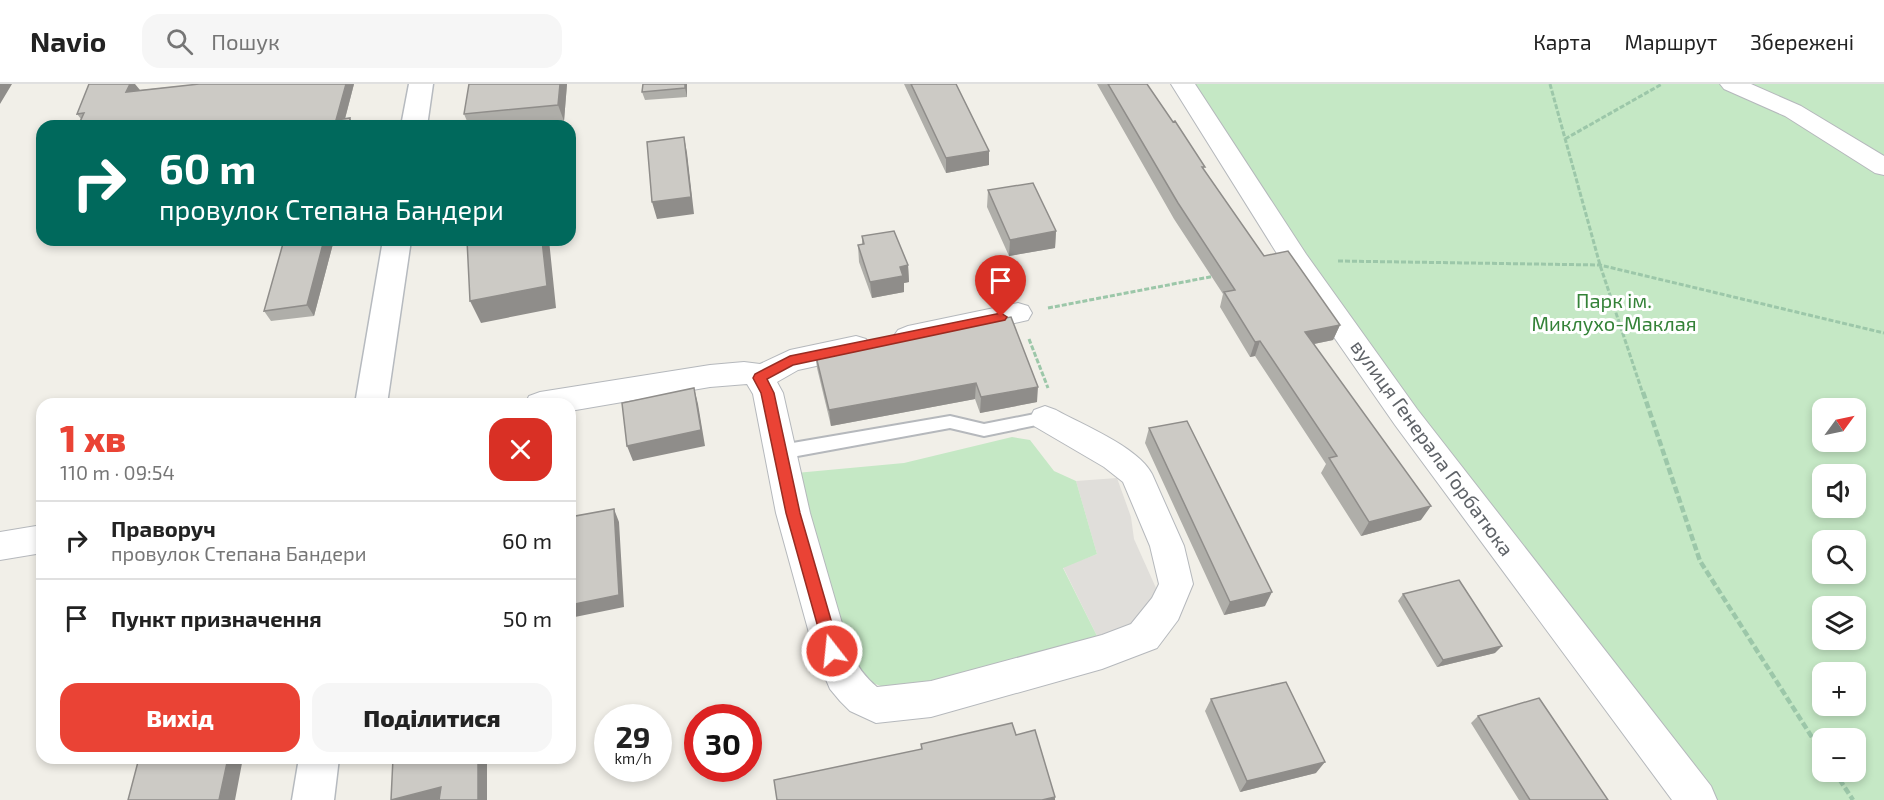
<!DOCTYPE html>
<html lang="uk">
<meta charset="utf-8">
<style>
:root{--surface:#fff;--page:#f6f6f6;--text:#222;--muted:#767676;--line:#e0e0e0;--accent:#ea4335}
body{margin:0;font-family:"Exo 2",sans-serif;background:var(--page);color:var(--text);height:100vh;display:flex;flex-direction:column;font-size:22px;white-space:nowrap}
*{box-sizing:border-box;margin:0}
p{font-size:20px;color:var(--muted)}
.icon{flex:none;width:33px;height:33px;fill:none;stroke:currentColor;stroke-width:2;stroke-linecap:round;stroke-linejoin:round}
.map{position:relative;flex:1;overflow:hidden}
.panel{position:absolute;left:36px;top:314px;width:540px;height:366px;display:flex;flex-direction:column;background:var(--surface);border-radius:18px;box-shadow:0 3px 9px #0003}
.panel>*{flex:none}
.banner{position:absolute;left:36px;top:36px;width:540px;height:126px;border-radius:18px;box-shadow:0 3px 9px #0003;background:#00695c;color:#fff;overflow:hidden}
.needle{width:39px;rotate:57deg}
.fabs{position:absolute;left:1812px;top:314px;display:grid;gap:12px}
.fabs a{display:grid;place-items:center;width:54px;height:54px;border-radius:12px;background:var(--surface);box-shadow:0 3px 9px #0003;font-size:30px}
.speed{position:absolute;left:594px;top:620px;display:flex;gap:12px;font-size:30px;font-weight:700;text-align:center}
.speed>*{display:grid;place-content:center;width:78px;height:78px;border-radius:50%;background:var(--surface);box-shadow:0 3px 9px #0003;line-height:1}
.speed small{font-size:15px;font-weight:400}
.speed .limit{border:9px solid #d22;background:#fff;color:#111}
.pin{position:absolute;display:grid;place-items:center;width:51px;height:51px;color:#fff;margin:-62px -26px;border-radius:50% 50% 50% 0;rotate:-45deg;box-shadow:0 0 6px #0007}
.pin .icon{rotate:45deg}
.me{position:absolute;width:66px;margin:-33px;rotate:344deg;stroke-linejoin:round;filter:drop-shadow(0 0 4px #0008)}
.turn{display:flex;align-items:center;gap:21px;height:126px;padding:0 24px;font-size:27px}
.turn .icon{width:78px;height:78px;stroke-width:2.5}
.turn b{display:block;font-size:42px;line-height:51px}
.round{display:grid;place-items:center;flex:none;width:63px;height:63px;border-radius:18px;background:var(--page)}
.headline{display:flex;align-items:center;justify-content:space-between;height:102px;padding:0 24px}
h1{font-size:36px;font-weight:800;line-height:45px;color:var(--accent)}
.action{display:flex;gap:12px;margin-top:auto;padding:12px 24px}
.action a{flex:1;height:69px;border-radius:18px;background:var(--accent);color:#fff;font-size:24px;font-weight:800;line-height:69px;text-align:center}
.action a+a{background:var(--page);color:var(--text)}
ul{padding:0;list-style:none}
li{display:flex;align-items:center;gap:18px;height:78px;padding:0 24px;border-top:2px solid var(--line)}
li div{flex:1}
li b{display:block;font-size:22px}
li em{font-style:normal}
header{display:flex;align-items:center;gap:36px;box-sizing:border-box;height:84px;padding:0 30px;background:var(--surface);border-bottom:2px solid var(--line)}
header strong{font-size:28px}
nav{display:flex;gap:33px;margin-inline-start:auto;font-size:21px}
.search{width:420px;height:54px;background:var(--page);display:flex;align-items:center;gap:15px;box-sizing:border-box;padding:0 21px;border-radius:18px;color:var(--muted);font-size:22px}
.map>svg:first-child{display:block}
.industrial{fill:#e0deda}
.green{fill:#c5e8c5;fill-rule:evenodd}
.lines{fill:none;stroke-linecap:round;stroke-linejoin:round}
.lane-casing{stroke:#b5b8bc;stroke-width:4}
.street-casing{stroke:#b5b8bc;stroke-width:2}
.secondary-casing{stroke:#b6babf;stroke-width:3}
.path-far1{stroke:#9cc7a9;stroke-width:3;stroke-dasharray:5 2;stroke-linecap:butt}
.path{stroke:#9cc7a9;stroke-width:4.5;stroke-dasharray:7 3;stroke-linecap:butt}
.lane{fill:#fff;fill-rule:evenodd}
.street{fill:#fff;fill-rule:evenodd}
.secondary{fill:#fff;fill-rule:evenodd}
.wall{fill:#afaea9}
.shaded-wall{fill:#8f8d8a}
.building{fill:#cccac5;stroke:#8f8d8a;stroke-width:1.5}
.route{fill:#ea4335;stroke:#982c22;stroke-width:1.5}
.labels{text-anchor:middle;stroke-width:6;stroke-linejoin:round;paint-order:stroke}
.park-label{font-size:20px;fill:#348238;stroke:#fff}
.street-label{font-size:20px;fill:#5f6368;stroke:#fff}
</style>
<header>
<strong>Navio</strong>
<div class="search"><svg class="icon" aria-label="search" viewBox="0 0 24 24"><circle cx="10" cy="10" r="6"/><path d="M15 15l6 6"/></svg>Пошук</div>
<nav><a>Карта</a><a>Маршрут</a><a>Збережені</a></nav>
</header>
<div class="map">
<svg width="1884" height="716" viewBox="0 0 1884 716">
<rect width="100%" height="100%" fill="#f1efe8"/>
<path class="industrial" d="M1117,394L1131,433L1134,455L1156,504L1149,520L1129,541L1098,554L1063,483L1097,470L1076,397Z"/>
<path class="green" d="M1183,0H1884V716H1697ZM1822,324H1856V357H1822ZM1822,390H1856V423H1822ZM1822,456H1856V489H1822ZM1822,522H1856V555H1822ZM1822,588H1856V621H1822ZM1822,654H1856V687H1822Z
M1012,353L1030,356L1054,387L1076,397L1097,470L1063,484L1098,554L954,595L892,606L867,597L850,578L796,389L904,379Z"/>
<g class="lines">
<g class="lane-casing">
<path id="lane" d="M1045,328L1051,330L1053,334L1051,338L984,352L950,344L781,375L775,373L773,368L775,363L781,361L950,332L984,340Z"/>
</g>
<g class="street-casing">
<path id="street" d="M1171,0H1195L1306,170L1417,325L1711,702L1717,716H1672L1395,341L1286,184Z
M1720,0H1751L1801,22L1884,72V91L1875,89L1785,32L1724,5Z
M1018,219L1028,222L1032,229L1028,236L908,264L898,260L893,253L898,246L908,242Z
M856,252L866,255L871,263L866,271L798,286L777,298L783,309L810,429L850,567C857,582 865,593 877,603L931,597L1102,551L1131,540L1152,514L1159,500L1150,462L1123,398L1104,383L1034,342L1030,334L1034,326L1045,322L1056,326C1083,341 1138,363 1152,390L1184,462L1193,500L1178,536L1157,564L1102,585L931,633L876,639L850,627L840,617L830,605L814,567L776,429L753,310L747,300L710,303L570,327V320H525L529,312L540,308L710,281L744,278L760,280L790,266Z
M42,441V469L0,476V448Z"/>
</g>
<g class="secondary-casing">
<path id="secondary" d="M409,0H433L427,42H401Z
M383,156H411L387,320H355Z
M299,674H339L334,716H292Z"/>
</g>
<path class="path-far1" d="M1550,0L1600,181L1643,310
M1565,55L1662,0
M1338,177L1600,181L1884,249
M1048,224L1215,192
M1029,255L1048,304"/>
<path class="path" d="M1643,308L1700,477L1822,669
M1834,687L1853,716"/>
<use href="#lane" class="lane"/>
<use href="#street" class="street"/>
<use href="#secondary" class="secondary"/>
</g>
<path class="wall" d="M199,0H354L345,35L354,42L81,35L77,30L140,6Z
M567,0L564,37L514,42H469L464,30Z
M687,0V13L645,16L642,8Z
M904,0H956L989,67V81L946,89Z
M1097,0H1147L1204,86L1264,172L1340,241L1333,256L1314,260L1421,436L1361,452L1321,389L1326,380L1255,272L1250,273L1220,223L1223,210L1174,135Z
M988,106L1056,147L1055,164L1009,172L987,123Z
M862,152L908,181L909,198L904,199V208L872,214L859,178L858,161H862Z
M284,156H334L314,232L271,237L264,227Z
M1011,233L1037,318L980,329L975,315L831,342L817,284L815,268Z
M1149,344L1265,522L1224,531L1145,359Z
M1403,510L1495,569L1437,583L1398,517Z
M1211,615L1316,689L1240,708L1205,627Z
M1478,632L1608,716H1519L1471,639Z"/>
<path class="shaded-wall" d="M0,0H12L0,20Z
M130,0H135L140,6L133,19L126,8Z
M346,0H354L343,42L336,36Z
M560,0H567L564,37L558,21Z
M685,0H687V13L685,4Z
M350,34L354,42H349Z
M684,53L687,69L694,130L657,135L652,118Z
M989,67V81L946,89V74Z
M1056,147L1055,164L1009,172L1010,156Z
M324,156H334L314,232L307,221Z
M542,156H549L556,224L481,239L470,217Z
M908,181L909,198L904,199V208L872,214L870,198L900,183Z
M1340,241L1333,256L1299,263L1305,248Z
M1260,257L1255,272L1250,273L1255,258Z
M976,299L975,315L831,342L829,326Z
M1038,303L1037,318L980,329L981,313Z
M694,304L698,320L705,362L633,377L627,362Z
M1431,422L1421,436L1361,452L1369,438Z
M614,425L619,438L624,523L570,534V521Z
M1272,508L1265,522L1224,531L1230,518Z
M1502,562L1495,569L1437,583L1443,576Z
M228,674H243L235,716H219Z
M478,674H487V716H478Z
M1325,678L1316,689L1240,708L1247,697Z
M441,703L451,713L438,716H391Z
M1055,713V716H1042Z"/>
<path class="building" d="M89,0H130L126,8L199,0H346L336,36L350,34L349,42H78L84,29L77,30Z
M469,0H560L558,21L464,30Z
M643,0H685V4L642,8Z
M911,0H956L989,67L946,74Z
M1108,0H1147L1173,38L1175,37L1205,83H1202L1264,172L1288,167L1340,241L1305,248L1431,422L1369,438L1329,374L1337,372L1260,257L1255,258L1224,208L1235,206L1178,119Z
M684,53L691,113L652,118L647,58Z
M1033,99L1056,147L1010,156L988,106Z
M894,147L908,181L900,183L903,192L870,198L858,161L864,160L862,152Z
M284,156H324L307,221L264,227Z
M467,156H542L547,202L470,217Z
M1011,233L1038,303L981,313L976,299L829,326L815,268Z
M694,304L701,346L627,362L622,319Z
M1187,337L1272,508L1230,518L1149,344Z
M614,425L619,511L570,521V433Z
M1459,496L1502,562L1443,576L1403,510Z
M1286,598L1325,678L1247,697L1211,615Z
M1539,614L1608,716H1530L1478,632Z
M1012,639L1016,651L1035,646L1055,713L1042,716H777L774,696L922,665L921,660Z
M139,674H228L219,716H128Z
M393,674H478V716H439L441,703L391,716Z"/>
<path class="route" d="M1001,229L1007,233L1005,236L793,281L767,295L774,309L800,429L840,567L837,572L832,574L826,572L786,429L761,309L753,294L755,290L790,272Z"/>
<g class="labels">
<g class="park-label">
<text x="1614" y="224">Парк ім.<tspan x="1614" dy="23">Миклухо-Маклая</tspan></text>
</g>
<g class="street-label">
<text transform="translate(1432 364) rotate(54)" y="7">вулиця Генерала Горбатюка</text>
</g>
</g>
</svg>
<div class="fabs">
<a><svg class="needle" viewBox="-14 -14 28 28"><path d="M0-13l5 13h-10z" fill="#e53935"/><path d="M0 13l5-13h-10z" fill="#767676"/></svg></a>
<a><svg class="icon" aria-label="sound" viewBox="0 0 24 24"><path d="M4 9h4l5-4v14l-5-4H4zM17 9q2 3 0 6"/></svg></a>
<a><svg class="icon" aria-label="search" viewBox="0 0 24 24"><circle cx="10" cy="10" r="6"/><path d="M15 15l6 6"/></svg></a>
<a><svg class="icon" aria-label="layers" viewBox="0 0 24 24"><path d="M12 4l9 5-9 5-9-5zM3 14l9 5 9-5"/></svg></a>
<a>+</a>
<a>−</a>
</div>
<div class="speed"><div>29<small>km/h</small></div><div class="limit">30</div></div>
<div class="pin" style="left:1001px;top:233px;background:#d93025"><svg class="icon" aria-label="arrive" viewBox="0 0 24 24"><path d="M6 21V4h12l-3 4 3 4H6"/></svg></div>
<svg class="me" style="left:832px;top:567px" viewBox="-20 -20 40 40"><circle r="17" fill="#ea4335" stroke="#fff" stroke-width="3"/><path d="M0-11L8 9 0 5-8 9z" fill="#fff"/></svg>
<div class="banner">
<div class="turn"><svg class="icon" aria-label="right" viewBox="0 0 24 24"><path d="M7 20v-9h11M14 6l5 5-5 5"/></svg><div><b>60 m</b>провулок Степана Бандери</div></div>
</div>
<section class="panel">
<div class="headline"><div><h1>1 хв</h1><p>110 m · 09:54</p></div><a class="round" style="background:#d93025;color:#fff"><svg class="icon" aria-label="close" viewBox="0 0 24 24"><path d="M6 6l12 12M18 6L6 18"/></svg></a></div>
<ul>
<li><svg class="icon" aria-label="right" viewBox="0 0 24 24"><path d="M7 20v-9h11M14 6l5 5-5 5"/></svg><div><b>Праворуч</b><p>провулок Степана Бандери</p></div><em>60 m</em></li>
<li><svg class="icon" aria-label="arrive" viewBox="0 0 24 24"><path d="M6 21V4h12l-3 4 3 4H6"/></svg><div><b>Пункт призначення</b></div><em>50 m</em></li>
</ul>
<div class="action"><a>Вихід</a><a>Поділитися</a></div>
</section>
</div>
